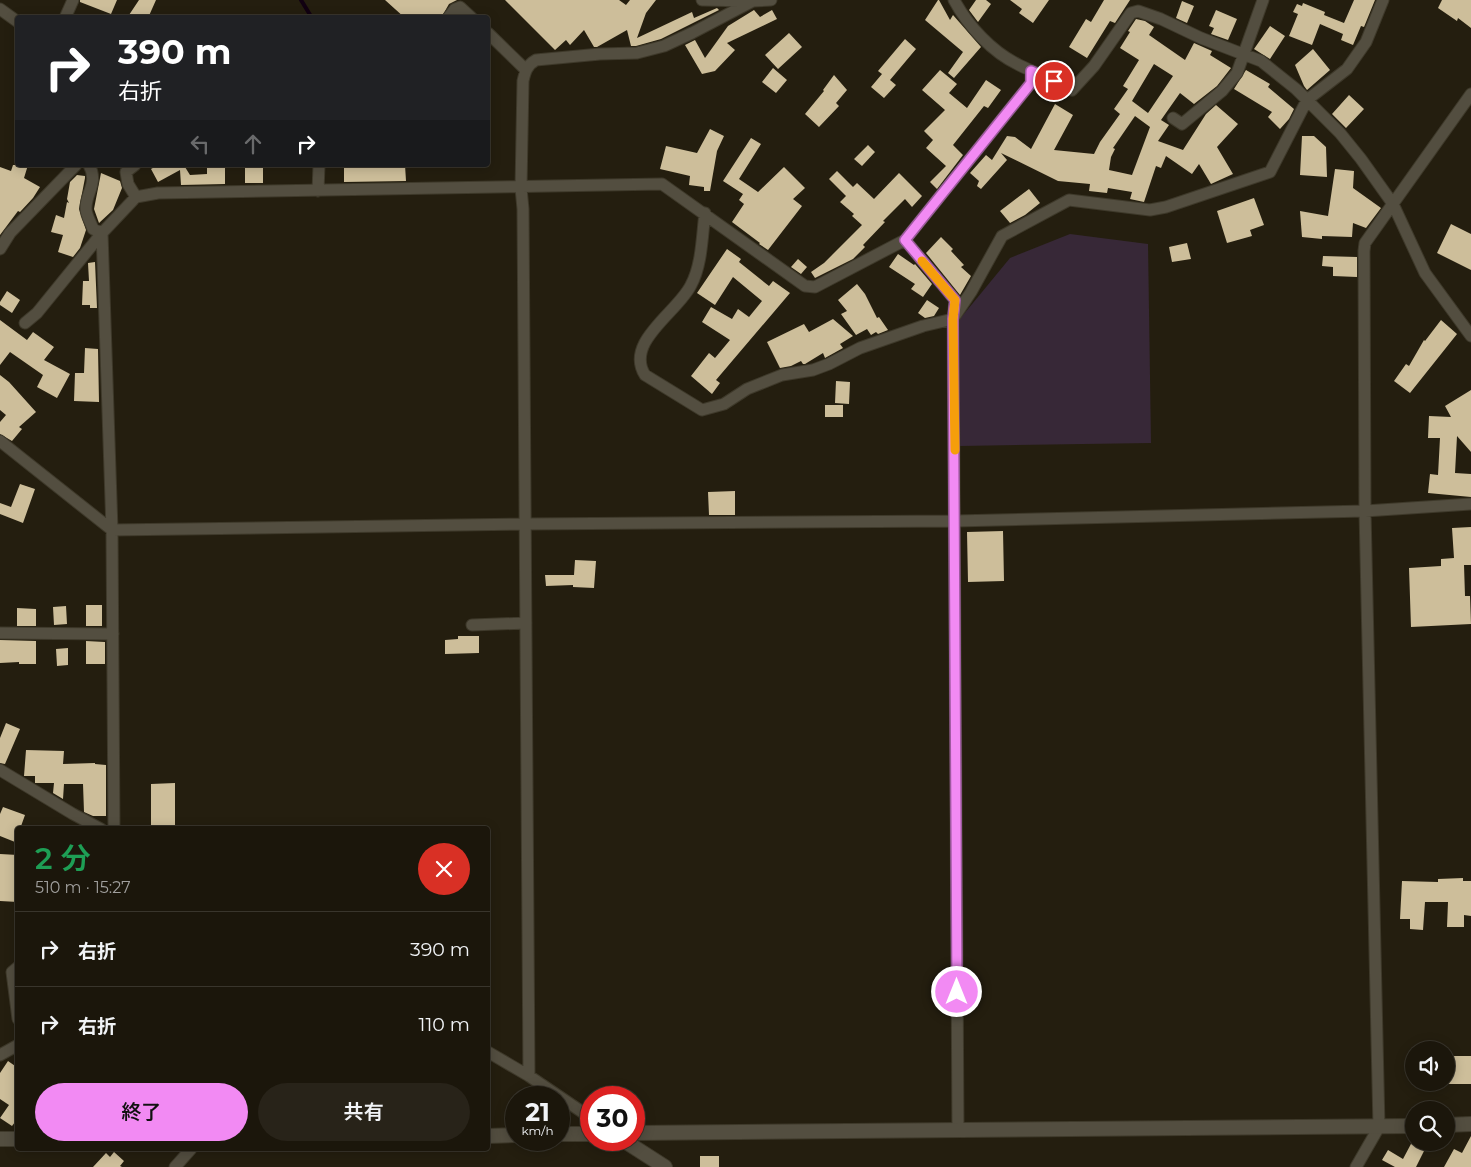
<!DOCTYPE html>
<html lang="ja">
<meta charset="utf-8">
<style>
:root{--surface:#1b160b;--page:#282319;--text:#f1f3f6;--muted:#a09f9d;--line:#39352c;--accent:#f28af3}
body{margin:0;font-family:Montserrat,"Noto Sans JP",sans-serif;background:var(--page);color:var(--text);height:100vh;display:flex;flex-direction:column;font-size:19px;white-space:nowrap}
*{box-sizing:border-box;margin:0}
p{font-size:16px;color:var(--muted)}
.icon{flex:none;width:28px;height:28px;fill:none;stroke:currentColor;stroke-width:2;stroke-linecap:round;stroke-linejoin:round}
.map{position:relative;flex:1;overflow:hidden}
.sheet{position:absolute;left:15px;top:826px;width:475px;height:325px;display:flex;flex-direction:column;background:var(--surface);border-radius:5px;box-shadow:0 2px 12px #0003,0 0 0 1px var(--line)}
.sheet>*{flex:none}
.guide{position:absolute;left:15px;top:15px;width:475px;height:152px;border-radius:5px;box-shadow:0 2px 12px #0003,0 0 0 1px var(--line);background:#202124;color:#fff;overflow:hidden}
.buttons{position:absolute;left:1405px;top:1041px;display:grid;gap:10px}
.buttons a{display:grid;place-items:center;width:50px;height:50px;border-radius:50%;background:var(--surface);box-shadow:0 2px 12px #0003,0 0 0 1px var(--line);font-size:25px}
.speed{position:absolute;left:505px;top:1086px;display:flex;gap:10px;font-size:25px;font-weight:700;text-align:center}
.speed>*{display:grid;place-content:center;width:65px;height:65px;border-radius:50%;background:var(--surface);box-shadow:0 2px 12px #0003,0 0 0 1px var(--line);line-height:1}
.speed small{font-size:12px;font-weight:400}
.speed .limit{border:8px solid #d22;background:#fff;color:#111}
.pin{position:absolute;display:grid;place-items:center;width:42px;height:42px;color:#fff;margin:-21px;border:2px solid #fff;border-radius:50%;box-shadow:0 1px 5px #0007}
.me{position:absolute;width:55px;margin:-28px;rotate:0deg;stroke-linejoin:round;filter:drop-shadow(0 0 4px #0008)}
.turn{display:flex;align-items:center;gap:18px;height:105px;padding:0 20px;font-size:22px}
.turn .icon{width:65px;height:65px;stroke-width:2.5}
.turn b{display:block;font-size:35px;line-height:42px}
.lanes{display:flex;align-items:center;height:48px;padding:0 20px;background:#0003;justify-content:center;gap:25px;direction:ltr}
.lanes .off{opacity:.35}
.round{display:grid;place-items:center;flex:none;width:52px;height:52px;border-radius:26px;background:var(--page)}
.overview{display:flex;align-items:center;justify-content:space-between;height:85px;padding:0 20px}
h1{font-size:30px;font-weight:600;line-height:38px;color:#1e9e55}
.cta{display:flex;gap:10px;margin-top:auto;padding:10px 20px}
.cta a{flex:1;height:58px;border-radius:30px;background:var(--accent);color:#111;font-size:20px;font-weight:600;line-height:58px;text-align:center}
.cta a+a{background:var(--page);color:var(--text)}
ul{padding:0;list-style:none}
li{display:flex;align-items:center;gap:15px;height:75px;padding:0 20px;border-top:1px solid var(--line)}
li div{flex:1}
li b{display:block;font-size:19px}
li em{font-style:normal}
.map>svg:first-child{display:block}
.green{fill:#372837}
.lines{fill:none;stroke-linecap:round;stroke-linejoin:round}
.stream{stroke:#110111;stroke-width:4}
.building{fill:#cdbe9a;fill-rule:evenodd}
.minor-casing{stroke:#3e392a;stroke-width:13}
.tertiary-casing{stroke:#3e392a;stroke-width:16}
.minor{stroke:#534e40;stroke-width:11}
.tertiary{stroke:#534e40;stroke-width:14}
.route-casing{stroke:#9d5a9e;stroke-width:12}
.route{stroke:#f28af3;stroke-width:9}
.slow{stroke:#f59e0b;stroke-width:9}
</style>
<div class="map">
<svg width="1471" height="1167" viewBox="0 0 1471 1167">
<rect width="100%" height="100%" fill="#241e0f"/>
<path class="green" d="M1070,234L1148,244L1151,443L960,446L959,320L1010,258Z"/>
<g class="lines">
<path class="stream" d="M301,0L312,18"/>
</g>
<path class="building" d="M80,0H117L111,14L80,2Z
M139,0H156L148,18H127Z
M385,0H457L449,4L441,18H405Z
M505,0H619L626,5L630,0H656L646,13L637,38L692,12L694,18L717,8L719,10L661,39L636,46H631L627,30L597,47H594L584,30L570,45L566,40L555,50Z
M938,0H939L950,20L953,15L981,47L954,78L948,73L963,52L925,20Z
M976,0H986L991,4L978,22L969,10Z
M1010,0H1049L1033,23L1019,13L1022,9Z
M1104,0H1130L1115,23L1110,21L1087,58L1069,47L1086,19L1091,22Z
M1354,0H1375L1364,27L1361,26L1353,45L1341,40L1343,34L1320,24L1312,45L1289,36L1298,14L1293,12L1297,4L1302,6L1303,3L1325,12L1324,15L1344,23Z
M1442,0H1471V28L1458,18L1457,21L1438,8Z
M1182,1L1194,6L1187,23L1176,18Z
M754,10L760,17L772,10L777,19L727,43L735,50L715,71L702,74L685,45L695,40L705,58L728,26Z
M1216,10L1237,19L1228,40L1211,34L1214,28L1209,26Z
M1136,19L1145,21L1154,27L1149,35L1185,60L1194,43L1212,51L1210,55L1231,68L1217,86L1194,104L1180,93L1161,120L1169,125L1158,141L1183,150L1206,114L1216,105L1238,124L1217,147L1233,174L1211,184L1199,164L1192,174L1166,156L1161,168L1156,166L1144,202L1130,199L1132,192L1108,188L1107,193L1089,191L1090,184L1058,181L1001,153L1007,160L981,189L977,186L979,181L970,173L986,155L992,160L1007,136L1015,137L1031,149L1055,104L1073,115L1054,150L1094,154L1100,142L1120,114L1114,109L1128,89L1123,86L1139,60L1120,48L1130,32L1128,31ZM1154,64L1173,76L1148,113L1132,101ZM1135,116L1150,127L1132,175L1109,170L1111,157L1115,149L1113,148Z
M1270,26L1285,36L1270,59L1254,49Z
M789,33L802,47L778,69L765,55Z
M905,39L916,49L890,80L896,85L884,98L871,87L882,74L878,71Z
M1313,49L1330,70L1307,90L1304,86L1295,65Z
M773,68L787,80L776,93L762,82Z
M940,70L957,84L949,93L967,108L986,80L1001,90L988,108L984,106L953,145L963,155L937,189L930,182L946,166L926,148L933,140L924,131L945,110L922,90Z
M1246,70L1270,84L1268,87L1294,109L1289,119L1280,129L1268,117L1272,112L1234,89Z
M834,75L847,90L836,103L839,106L819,127L805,114L824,91L823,90Z
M1349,95L1364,109L1346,128L1332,114Z
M710,129L724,136L717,151L710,191H704V187L689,185L690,176L660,169L666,146L697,153Z
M1302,136H1314L1326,147L1327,177L1300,175Z
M751,138L761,144L739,179L758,192L784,167L805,188L793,199L802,206L768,250L759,244L760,243L732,222L744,204L739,200L743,194L723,181Z
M868,145L875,152L862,166L854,159Z
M13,165H28L24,178L40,187L33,198L20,212L18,211L0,235V167L11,171Z
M158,165H188L185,167L190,175L207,174V165H225V184L181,185L180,170L158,182L151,169Z
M245,165H263V183H245Z
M344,165H405L406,181L344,182Z
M1335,169L1354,171L1353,188L1381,208L1366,228L1353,223L1352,237L1322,236V239L1302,237L1300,211L1328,216Z
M837,171L853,187L857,183L874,199L899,173L922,196L912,207L905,199L883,221L885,222L863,245L865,247L853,259L815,278L811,272L824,263L862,225L852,216L854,214L840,202L846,196L829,179Z
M101,173L120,181L122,188L113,210L99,223L94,209Z
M77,175L85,176V178L79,209L86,230L80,248L73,257L58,252L63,235L51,232L56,215L64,218L67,202L69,203L67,199L70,182Z
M1029,189L1040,203L1025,215L1010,223L1000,211Z
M1254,198L1264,225L1250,230L1252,236L1227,243L1217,211Z
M1451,224L1471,234V270L1437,253Z
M941,237L953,249L951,251L964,265L961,267L971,276L960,295L926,253Z
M1187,243L1191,259L1172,262L1169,247Z
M727,249L741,259L739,262L769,286L773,281L790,293L716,380L720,383L712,394L691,376L709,353L715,358L730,340L702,322L711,307L732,319L738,309L749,317L762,301L733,277L715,305L697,293Z
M898,254L914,265L915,264L932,284L923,297L911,289L915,284L889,267Z
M1323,256L1357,257V277L1333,276V267L1322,266Z
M798,259L807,267L801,274L791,267Z
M95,262L97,308H90V305H82L83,281H89L88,263Z
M857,284L865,294L877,318L879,317L888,330L878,334L876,332L871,335L867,329L856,335L841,314L847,311L838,300Z
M7,291L20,300L12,313L0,305V302Z
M927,300L939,308L934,316L925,318L918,313Z
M833,319L853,336L840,344L843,348L825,358L823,353L805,364H803L801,361L791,366L780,368L767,342L804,324L809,332Z
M0,320L27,340L33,332L54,347L44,360L70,374L57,398L37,387L43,375L10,352L0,365Z
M1441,320L1457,334L1410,393L1394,381L1406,364L1409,366L1424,340L1425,341Z
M85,348L98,349L99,402L74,401L75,373H84Z
M0,375L9,382L36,412L19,427L22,429L12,441L0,434V422L6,415L0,410Z
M836,381L850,382L849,404L835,403Z
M1471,390V452L1457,436L1455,473L1471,474V497L1428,493L1430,474L1438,475L1440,438H1428L1429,416L1451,417L1445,406Z
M825,405H843V417H825Z
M20,484L35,489L23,523L0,514V503L11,507Z
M735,491V515H709L708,492Z
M1471,527V565H1464L1465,596H1470L1471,624L1411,627L1409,568L1441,566V559L1454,558L1452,528Z
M1003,531L1004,581L968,582L967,532Z
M575,560L596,561L594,588L573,587V585L546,586L545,575H574Z
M86,605H102V626H86Z
M66,606L67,624L54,625L53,607Z
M17,608L36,609V626H17Z
M458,636H479V653L445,654V640L458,639Z
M0,640L36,641V664H19V662L0,663Z
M86,641L105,642V664H86Z
M68,648V665L57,666L56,649Z
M6,723L20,729L5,764L0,763V738Z
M26,750L64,751L63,764L95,763V764L106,765V816H93L84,812L83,784H64L63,799L53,793L54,783H35V776H24Z
M175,783V829H151V784Z
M3,807L25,815L20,829H18L15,842L0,836V814Z
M0,854L18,855V902L0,901Z
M1463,878V881H1471V916L1464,915V927H1447L1448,902H1425L1423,930L1410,929V919H1400L1402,881L1438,882V879Z
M1446,1056H1471V1084H1446Z
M8,1061L18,1068V1118L12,1126L0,1118L9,1105L0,1099V1073Z
M1471,1136V1167H1444L1454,1149L1462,1153Z
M1412,1142L1425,1149L1416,1167H1395L1382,1160L1388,1150L1403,1159Z
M114,1152L124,1161L120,1166L122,1167H93L106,1153L110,1157Z
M700,1156H719V1167H700Z"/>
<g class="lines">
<g class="minor-casing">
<path id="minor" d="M702,0L751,1
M954,0C968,26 992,52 1019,65C1037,74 1055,79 1072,90L1094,66L1131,13L1138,11L1161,19L1201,38L1261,61L1296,89L1340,133L1361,159L1393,204L1425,273L1471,336
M0,9L18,22
M65,18L73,0
M448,18L455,9L460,7L472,18
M488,33L526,70
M1173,118L1182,124L1222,91L1237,73L1263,0
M89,165C99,183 85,194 86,209C86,215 91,223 93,229L102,233
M318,191L319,165
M136,197L158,193L662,184L805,286L815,287L905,240L1031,83V71
M705,213C702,236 702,265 691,285C678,312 624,342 645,375L702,410L724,404L747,389L782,375L813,370L829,364L860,348L923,326L953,319L971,292L1002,236L1069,200L1150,210L1166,207L1270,172L1307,100L1347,69L1366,42L1383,0
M102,233L112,530L114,829
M905,240L955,300L953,319L958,1129
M0,249L10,233L76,165
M25,323L37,313L102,233L136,197L128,184L126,172L135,165
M0,441L112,530L525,524L955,521L1365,511L1471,504
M472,625L526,623
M0,633L113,634
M0,770L73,814L101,829
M18,967L12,972L18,1019
M488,1052L529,1076L591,1118
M0,1055L18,1045
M529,1076L523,209L521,188L523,81C525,72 527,65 536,60L600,54L637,53L664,46L692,33L753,1L771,0
M175,1167L191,1149
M1356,1167L1379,1127L1365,511L1364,251L1365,243L1471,94"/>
</g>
<g class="tertiary-casing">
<path id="tertiary" d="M1446,1125L1471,1124
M634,1133L1414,1126
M559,1134H591
M488,1136L516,1135
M0,1139H18
M623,1140L665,1167"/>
</g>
<use href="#minor" class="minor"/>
<use href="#tertiary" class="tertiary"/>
</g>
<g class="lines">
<g class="route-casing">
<path id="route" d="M957,992L953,319L955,300L905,240L1031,83V71L1054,81"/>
</g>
<use href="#route" class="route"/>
<path class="slow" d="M922,261L955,300L953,319L955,450"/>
</g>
</svg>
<div class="buttons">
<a><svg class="icon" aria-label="sound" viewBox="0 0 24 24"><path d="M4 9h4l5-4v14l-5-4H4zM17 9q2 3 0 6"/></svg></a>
<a><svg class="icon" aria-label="search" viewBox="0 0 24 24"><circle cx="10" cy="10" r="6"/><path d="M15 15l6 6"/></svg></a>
</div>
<div class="speed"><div>21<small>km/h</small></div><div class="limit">30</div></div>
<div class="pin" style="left:1054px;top:81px;background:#d93025"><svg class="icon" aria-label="arrive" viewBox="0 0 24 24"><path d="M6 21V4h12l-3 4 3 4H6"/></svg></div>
<svg class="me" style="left:957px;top:992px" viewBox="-20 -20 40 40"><circle r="17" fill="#f28af3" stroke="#fff" stroke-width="3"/><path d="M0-11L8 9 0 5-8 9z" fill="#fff"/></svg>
<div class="guide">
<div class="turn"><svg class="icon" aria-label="right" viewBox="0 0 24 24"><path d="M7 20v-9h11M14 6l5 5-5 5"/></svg><div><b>390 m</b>右折</div></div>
<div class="lanes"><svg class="icon off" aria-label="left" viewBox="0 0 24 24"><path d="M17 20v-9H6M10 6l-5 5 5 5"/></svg><svg class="icon off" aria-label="ahead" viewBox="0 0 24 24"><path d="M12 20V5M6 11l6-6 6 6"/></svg><svg class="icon" aria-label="right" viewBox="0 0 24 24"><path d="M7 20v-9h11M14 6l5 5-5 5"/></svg></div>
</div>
<section class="sheet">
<div class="overview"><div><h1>2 分</h1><p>510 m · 15:27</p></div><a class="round" style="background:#d93025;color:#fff"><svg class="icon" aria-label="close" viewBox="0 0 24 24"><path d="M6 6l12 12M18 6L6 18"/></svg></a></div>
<ul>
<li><svg class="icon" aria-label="right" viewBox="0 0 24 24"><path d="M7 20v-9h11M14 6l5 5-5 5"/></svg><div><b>右折</b></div><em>390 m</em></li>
<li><svg class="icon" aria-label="right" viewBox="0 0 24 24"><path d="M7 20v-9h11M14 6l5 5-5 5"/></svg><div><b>右折</b></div><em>110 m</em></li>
</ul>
<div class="cta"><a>終了</a><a>共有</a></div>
</section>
</div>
